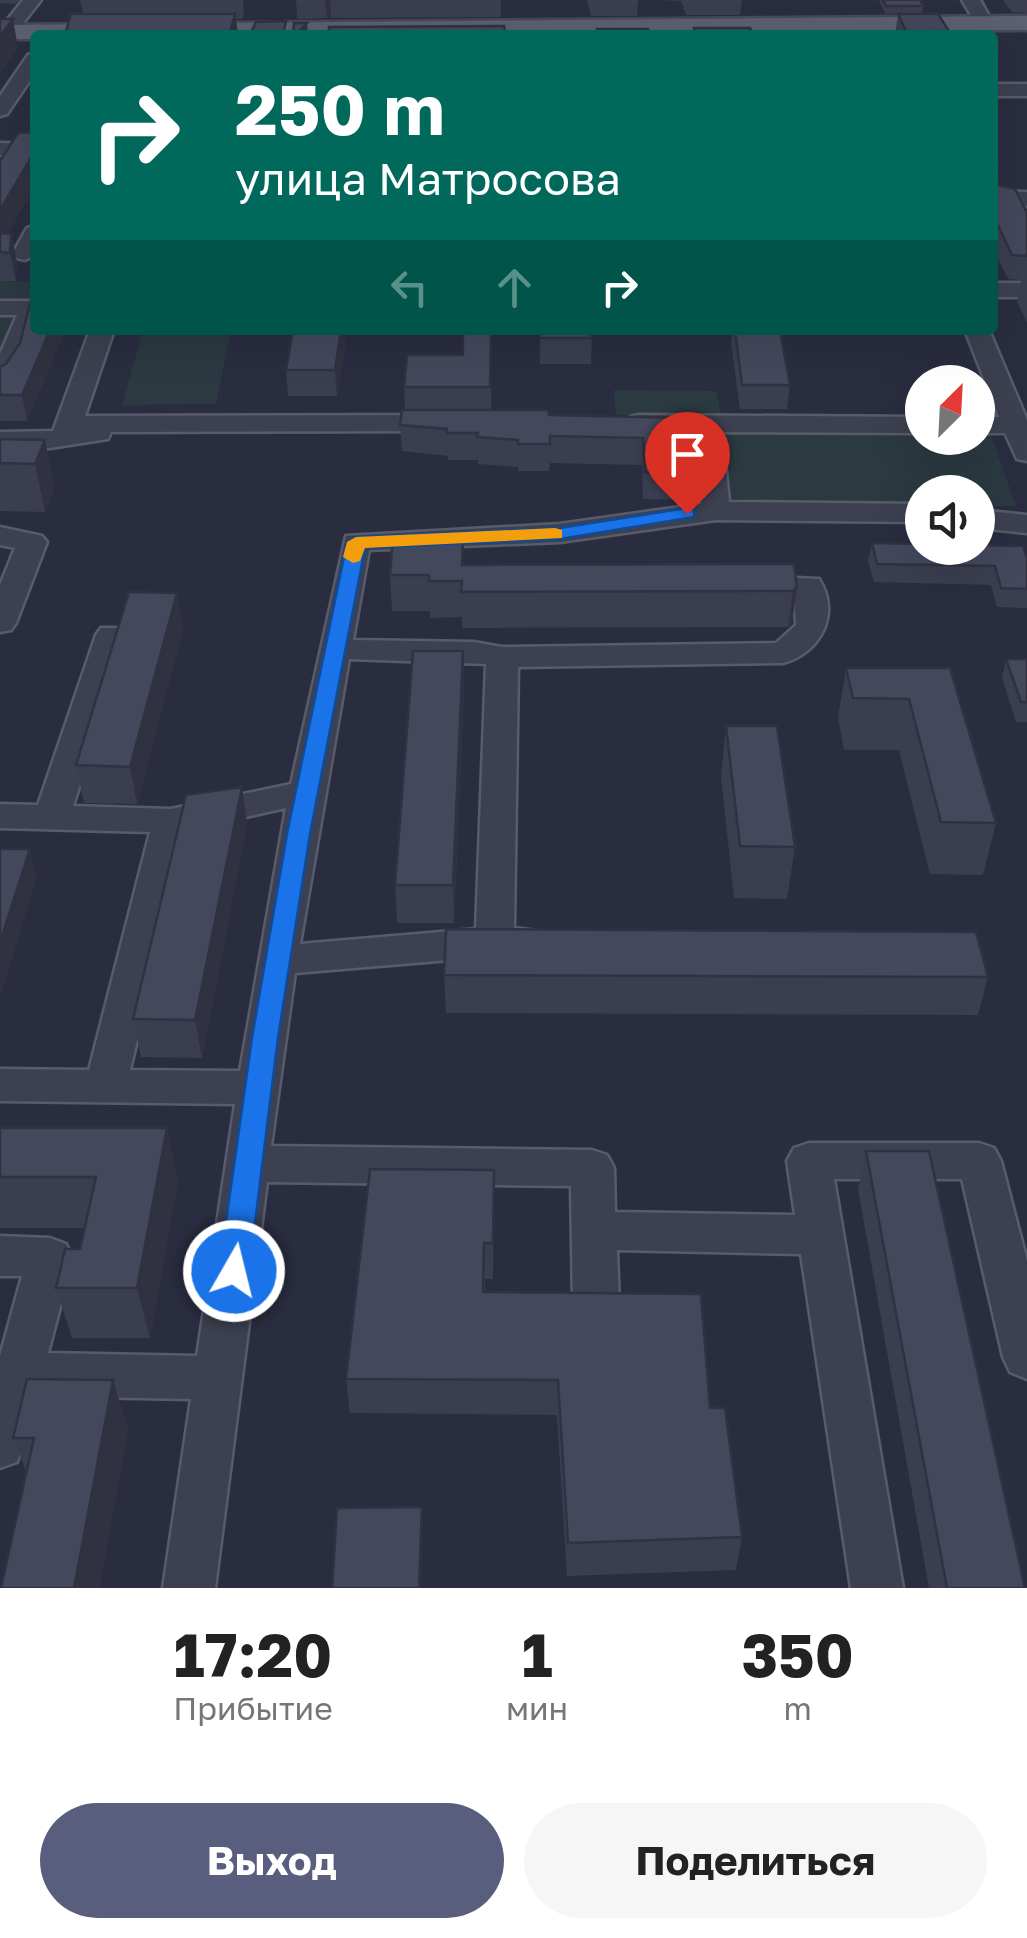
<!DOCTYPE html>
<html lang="ru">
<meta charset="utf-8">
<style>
:root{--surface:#fff;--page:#f6f6f6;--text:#222;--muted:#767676;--accent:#595d7e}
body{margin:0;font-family:"Golos Text",sans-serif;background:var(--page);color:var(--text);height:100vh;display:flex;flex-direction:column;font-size:38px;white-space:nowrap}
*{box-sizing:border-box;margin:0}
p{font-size:32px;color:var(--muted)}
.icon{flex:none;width:55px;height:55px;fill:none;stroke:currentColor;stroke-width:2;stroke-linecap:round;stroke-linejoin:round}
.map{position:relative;height:1588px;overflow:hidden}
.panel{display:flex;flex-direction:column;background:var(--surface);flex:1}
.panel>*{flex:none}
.banner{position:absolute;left:30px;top:30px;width:968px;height:305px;border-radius:10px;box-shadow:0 10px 40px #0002;background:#00695c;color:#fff;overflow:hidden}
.needle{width:65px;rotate:24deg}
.buttons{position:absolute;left:905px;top:365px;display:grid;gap:20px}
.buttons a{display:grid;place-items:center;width:90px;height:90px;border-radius:50%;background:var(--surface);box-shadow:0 10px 40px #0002;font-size:50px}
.pin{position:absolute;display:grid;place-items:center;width:85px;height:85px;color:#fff;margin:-102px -42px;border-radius:50% 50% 50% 0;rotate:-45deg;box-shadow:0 0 10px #0007}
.pin .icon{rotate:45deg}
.me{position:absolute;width:110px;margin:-55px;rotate:8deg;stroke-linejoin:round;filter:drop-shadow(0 0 8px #0008)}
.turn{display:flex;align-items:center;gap:35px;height:210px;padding:0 40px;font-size:45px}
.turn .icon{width:130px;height:130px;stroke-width:2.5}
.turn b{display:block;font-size:70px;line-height:85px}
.lanes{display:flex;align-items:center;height:95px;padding:0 40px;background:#0003;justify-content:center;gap:50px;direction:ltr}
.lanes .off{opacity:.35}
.eta{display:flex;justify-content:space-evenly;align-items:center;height:170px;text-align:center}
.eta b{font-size:60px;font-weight:700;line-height:70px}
.primary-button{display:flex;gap:20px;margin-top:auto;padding:20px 40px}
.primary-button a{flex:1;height:115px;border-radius:60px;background:var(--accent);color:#fff;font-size:40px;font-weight:700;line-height:115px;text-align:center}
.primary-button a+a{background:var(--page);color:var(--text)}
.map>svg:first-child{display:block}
.green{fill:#2b3941}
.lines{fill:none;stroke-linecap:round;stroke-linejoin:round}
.minor-casing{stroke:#585b6a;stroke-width:5}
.major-casing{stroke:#474959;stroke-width:5}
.minor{fill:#3d4050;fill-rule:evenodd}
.major{fill:#5c5f6f;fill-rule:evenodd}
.wall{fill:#3a3e50}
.shaded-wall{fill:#303241}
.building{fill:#44485d;stroke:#303241;stroke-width:2.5}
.route{fill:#1a73e8;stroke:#114b97;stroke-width:2.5}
.slow{fill:#f59e0b}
</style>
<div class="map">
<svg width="1027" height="1588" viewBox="0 0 1027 1588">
<rect width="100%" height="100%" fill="#2a2d40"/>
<path class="green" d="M0,281L35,282V296L0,372Z
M143,330H231L216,404L122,405Z
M614,390L716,391L721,415H616Z
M714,428L922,430V438H978V430H989L1016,506H978V492H922V505L720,501Z"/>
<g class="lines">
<g class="minor-casing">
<path id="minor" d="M23,0H41L13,36H1L0,29Z
M962,0H980L993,23L990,27H978Z
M35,53V73L7,114L0,116V96L28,55Z
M992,84H1027V96H992Z
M0,143L35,144V156L0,155Z
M992,191L1027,192V206L992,205Z
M35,226V255L25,260L17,258L13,253L27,228Z
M992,283H1027V297H992Z
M0,301H35C35,324 25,386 0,392V354L17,315H0Z
M90,330H114L85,416L447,415L460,423L447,431L111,432L108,439L50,448H0V432L53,431Z
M965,330H989L1027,420V461L1017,459L1005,433H978V417H999Z
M639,415L922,417V433L722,432L729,502L922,504V522L716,520L560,542L369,550L353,640L474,642L502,647L776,643L796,625L794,594L739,591L735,585L739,579L750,576L819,579C841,613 821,653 783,663L518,667L514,928L544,932L549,942L544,952L295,973L271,1146L592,1150L607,1155L614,1168L615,1212L795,1215L787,1161L794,1148L809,1143H979L994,1148L1001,1161L1027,1261V1379L1010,1372L1003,1357L962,1179H834L903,1588H851L801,1254L617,1250L619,1306L612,1321L596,1327L580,1321L573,1306L571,1186L267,1182L215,1588H163L191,1399L37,1396L17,1462L0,1468V1356L22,1276H0V1236L50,1238L66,1244L73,1258L48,1353L197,1356L235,1104L0,1101V1069L89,1070L150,832L0,828V804L38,805L96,635L101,628H123L128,635L73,806L171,809L291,784L346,536L560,524L701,504L695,431L630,429L626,423L630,417ZM349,659L486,664L476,929L300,944ZM286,808L240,1071L130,1070L187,830Z
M978,510L1027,515V533L978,528Z
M0,527L42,536L47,542L16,623L11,630L0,632V585L15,548L0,545Z"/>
</g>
<g class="major-casing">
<path id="major" d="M1027,16V30L35,35V39H0V25Z"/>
</g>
<use href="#minor" class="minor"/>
<use href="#major" class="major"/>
</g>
<path class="wall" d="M0,0H20L15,4L0,3Z
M80,0H243L244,15L243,19H236L238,35H65L83,14Z
M296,0H501V17L331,18V14L327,18L297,19Z
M587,0H638L637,16H591Z
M658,0H742L740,15H686L681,1Z
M879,0H920L924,6L922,13L885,14Z
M1003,0H1027V13L1012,12Z
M898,14L949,31L948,35H895Z
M35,100V186L8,233L11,234L17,262L16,281H0V161L33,132L30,108Z
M992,152L998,164L994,184L1027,213V323L1017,301L1021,280L1008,279L992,247Z
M35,330H66L27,421H0V367L6,364L20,343Z
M293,330H345L346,340L337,396H288L286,370Z
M491,330V410L549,415L684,418L687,473L685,500L643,499L642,465L550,463L549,471H518V467L478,464V460H448V456L402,451L400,425L405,410L404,387L463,355Z
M540,330L592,338L591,364H540Z
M732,330H780L790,385L787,409H740L731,343Z
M0,439L45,440L54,488L45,512L0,511Z
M872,543L1027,558V608L997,607L991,585L874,582L868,561Z
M794,564L792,623L788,627L462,628V617L430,618V611H392L390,575L464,565Z
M177,593L183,629L137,804L84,803L76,765Z
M1006,659H1027V722H1016L1002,678Z
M846,668H950L996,823L983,875L930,874L899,750H844L838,718Z
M464,687L454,923H397L395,885Z
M726,726L795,847L787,899L734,898L721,777Z
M242,787L247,824L202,1058L141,1057L133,1019Z
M444,975L988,977L978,1015L446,1013Z
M0,1128L178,1180L150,1338H72L56,1288L80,1249L84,1228H0Z
M866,1151L1025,1588H929L858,1189Z
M494,1170L493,1279H485V1292L710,1408L742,1537L736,1570L567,1576L557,1415L350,1413L346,1379Z
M113,1380L128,1429L99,1588H1L26,1471L13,1438Z"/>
<path class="shaded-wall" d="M325,0H330L331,14L327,18Z
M235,14L238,35H230V33Z
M13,19L18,48L0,73V36Z
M307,23L308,35H296Z
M35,151V186L0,247V210Z
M998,164L994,187L993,168Z
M11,234L17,262L16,281L10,253Z
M50,330H66L27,421L22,395Z
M341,330H345L346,340L337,396L335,370Z
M45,440L54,488L45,512L35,464Z
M797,587L792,623L788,627L793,591Z
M177,593L183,629L137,804L130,767Z
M463,651L464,687L454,923L453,885Z
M242,787L247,824L202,1058L195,1020Z
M30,849L37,878L0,998V942Z
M167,1128L178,1180L150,1338L137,1288Z
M494,1170L495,1206L493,1279V1243Z
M113,1380L128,1429L99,1588H74Z
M422,1507L423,1525L421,1588H419Z"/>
<path class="building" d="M883,0H920L924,6H886Z
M71,14H235L230,33L65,35Z
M898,14H938L949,31H935L937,35H908Z
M0,19H13L0,36Z
M286,21L283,35H250L256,22Z
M294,23H307L296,35H293Z
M504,26L506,35H329V27Z
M694,28H750L754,35H696Z
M597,29H648L651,35H599Z
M35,100V151L0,210V161L18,133L33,132L34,118L30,114L34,108H30Z
M992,152L998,164L993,168L994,184L1015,189L1027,213V256L1012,255L992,213Z
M0,233L11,234L10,253L0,252Z
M33,292H35V330H50L22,395H0V367L6,364L20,343Z
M293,330H341L335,370H286Z
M463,330H491L490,387H404L407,355H463Z
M540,330H591L592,338H540Z
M735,330H780L790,385H742Z
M402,410H548L549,415L684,418L687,473L645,472L643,438L550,436V444H518V440L477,437L478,433H447V429L400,425Z
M0,439L45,440L35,464L0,463Z
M393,537H463L462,565L794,564L797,587L793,591L461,592L462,581H429V575H390Z
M872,543L922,544V548H978V545L1023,546L1027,558V589L1001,588L995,566L877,564Z
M129,592L177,593L130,767L76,765Z
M413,651H463L453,885H395Z
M1006,659H1027V702H1021Z
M846,668H950L996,823L941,822L909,699L853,698Z
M726,726H777L795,847L740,846Z
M242,787L195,1020L133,1019L186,795Z
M0,849H30L0,942Z
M446,929L976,932L988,977L444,975Z
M0,1128H167L137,1288H56L65,1249H80L96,1177H0Z
M866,1151H929L1025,1588H947Z
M370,1169L494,1170L493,1243H484L483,1292L701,1294L710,1408H725L742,1537L568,1543L558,1380L346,1379Z
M27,1379L113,1380L74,1588H1L34,1438H13Z
M422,1507L419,1588H332L337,1508Z"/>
<path class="route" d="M687,508L694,510V517L560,539L365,548L310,834L278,1038L249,1271L244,1280L234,1284L224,1280L219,1271L252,1038L287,834L347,542L356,537L560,528Z"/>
<path class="slow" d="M555,528L562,530V538L365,548L360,561L353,563L343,557L347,542L356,537Z"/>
</svg>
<div class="buttons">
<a><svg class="needle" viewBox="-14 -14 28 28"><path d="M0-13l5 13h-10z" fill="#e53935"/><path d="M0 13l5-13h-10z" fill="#767676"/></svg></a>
<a><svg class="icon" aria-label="sound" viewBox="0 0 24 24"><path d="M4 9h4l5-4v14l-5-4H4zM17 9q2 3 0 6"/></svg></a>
</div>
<div class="pin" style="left:687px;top:514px;background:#d93025"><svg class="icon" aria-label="arrive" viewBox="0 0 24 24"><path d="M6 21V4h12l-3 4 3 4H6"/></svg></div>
<svg class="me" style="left:234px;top:1271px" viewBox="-20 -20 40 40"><circle r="17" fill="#1a73e8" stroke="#fff" stroke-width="3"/><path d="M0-11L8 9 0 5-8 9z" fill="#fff"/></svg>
<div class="banner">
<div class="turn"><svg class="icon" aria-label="right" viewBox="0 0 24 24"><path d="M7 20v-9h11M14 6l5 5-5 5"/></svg><div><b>250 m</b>улица Матросова</div></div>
<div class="lanes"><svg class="icon off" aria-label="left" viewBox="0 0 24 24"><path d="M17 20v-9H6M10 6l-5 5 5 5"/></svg><svg class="icon off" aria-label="ahead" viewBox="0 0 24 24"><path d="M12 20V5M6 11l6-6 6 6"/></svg><svg class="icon" aria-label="right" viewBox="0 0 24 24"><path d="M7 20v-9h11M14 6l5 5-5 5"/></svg></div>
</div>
</div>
<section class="panel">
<div class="eta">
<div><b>17:20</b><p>Прибытие</p></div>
<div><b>1</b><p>мин</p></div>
<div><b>350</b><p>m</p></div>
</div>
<div class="primary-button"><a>Выход</a><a>Поделиться</a></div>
</section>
